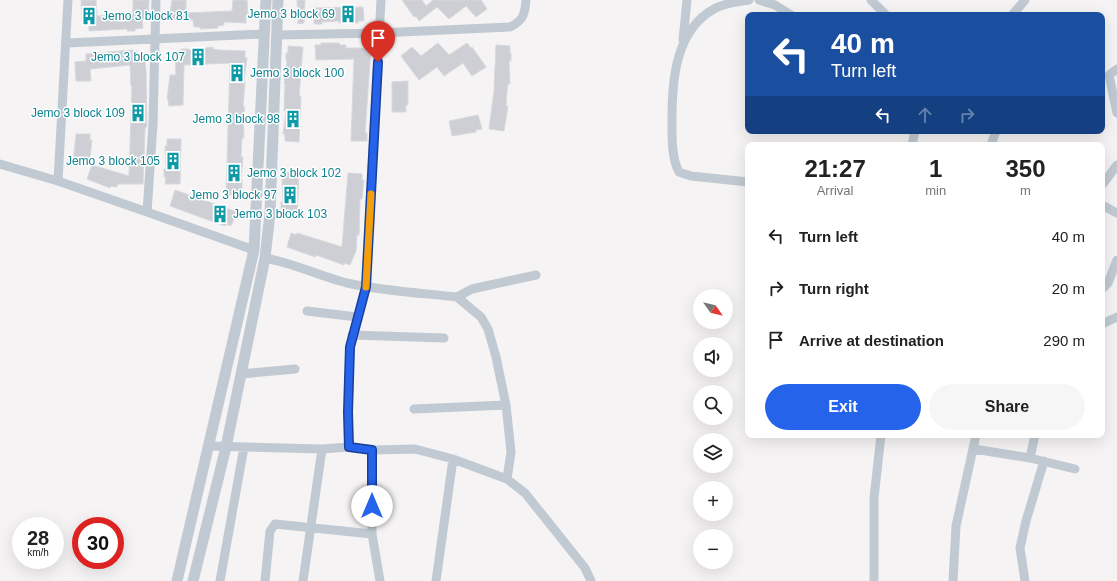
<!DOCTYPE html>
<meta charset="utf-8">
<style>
:root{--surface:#fff;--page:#f6f6f6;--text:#222;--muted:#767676;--accent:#2563eb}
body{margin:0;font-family:Arial,sans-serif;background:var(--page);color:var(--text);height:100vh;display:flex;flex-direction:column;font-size:15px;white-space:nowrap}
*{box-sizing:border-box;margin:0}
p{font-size:13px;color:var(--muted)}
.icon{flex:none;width:22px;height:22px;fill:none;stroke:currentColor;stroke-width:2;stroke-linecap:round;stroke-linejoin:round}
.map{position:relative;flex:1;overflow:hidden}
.sheet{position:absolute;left:745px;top:142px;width:360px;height:296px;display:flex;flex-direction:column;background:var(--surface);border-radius:8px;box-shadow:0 4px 16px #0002}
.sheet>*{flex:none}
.hud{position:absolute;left:745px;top:12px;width:360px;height:122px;border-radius:8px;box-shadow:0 4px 16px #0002;background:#1a4fa0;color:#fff;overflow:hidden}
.needle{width:26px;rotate:124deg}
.buttons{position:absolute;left:693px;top:289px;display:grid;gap:8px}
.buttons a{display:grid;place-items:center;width:40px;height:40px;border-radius:50%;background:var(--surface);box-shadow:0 4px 16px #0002;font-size:20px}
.speed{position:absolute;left:12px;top:517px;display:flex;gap:8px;font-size:20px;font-weight:700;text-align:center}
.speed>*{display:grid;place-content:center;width:52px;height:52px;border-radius:50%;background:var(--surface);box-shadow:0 4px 16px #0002;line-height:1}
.speed small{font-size:10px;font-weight:400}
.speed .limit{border:6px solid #d22;background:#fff;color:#111}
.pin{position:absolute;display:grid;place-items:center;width:34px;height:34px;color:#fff;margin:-41px -17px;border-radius:50% 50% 50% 0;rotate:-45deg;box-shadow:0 0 4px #0007}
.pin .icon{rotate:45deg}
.me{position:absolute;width:44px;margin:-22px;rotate:0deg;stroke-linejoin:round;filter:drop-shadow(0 0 3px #0008)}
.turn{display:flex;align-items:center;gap:14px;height:84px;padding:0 20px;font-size:18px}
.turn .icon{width:52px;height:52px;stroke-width:2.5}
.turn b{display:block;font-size:28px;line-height:34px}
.lanes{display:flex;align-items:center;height:38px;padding:0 20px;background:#0003;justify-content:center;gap:20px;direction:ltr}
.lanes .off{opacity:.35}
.eta{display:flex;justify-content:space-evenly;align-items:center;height:68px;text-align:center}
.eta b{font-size:24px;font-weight:800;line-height:28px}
.button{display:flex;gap:8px;margin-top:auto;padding:8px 20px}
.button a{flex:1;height:46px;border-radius:24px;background:var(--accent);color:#fff;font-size:16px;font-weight:800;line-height:46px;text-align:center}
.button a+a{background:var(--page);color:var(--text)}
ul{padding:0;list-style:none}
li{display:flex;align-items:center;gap:12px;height:52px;padding:0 20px}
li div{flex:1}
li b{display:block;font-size:15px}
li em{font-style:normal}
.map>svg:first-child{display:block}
.building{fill:#cdcfd5;stroke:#d7d9de}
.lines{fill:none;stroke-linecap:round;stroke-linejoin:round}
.minor{stroke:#c1cad2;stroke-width:9}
.tertiary{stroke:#c1cad2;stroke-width:11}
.route-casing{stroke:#184099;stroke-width:10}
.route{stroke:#2563eb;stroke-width:7}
.slow{stroke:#f59e0b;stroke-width:7}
.labels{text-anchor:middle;stroke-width:3;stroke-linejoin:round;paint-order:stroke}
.culture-label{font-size:12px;fill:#0d838f;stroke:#fff;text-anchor:end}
</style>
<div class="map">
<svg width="1117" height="581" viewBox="0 0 1117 581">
<rect width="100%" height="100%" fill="#f5f3f3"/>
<path class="building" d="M81,0H96L97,16L133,15V0H149L148,18L142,19L143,28L135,29V31H127V29L89,31V20L82,21Z
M172,0H186V13L232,11L233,0H247L248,16H246V23L224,22V25L218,26V28L200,29V27H194L193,20L169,19Z
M297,0H305L304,23L298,24Z
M402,0H422L426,6L433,0H481L487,9L476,17L466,6L449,19L437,7L419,21L416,16L414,17Z
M363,7L364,21H358V23H339V21L322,22V24H314V8Z
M321,43H339L340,45H346V48H371L365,133H367V141H351L354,59L316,60L315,45H321Z
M438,43L449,55L467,43L471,48L472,47L486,67L472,76L463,63L444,76L437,67L419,80L401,56L412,47L421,56Z
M496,45L510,46V53H511V61H509L510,84H508L507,91L506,106H508L504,131L489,129L494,91Z
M288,46L303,47L299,96H301L299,142L285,141V135L283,134L286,111H284L285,84H284L287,61H286V53H288Z
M213,47V49L220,50L245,51V58H247L244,81H245L243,107H245L243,115L244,138H242L241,157H243L241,180H242V189H240V196L226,195L230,63L184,65L183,105L169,106L168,100L167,99L170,75H176L175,51H181V49H189V50Z
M132,50L137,51L138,62L145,61L146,71L147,126L145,129L143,184H118L117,187L111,186L110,188L87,179L92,165L129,176L132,86H131L130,65L90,69L91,81H76L75,62L86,61V54Z
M408,81V105H406V112H392V82Z
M478,115L482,129L476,130V132L452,136L449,121Z
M76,134H90V140H92L89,165L73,163Z
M167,139H181L180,184H165L166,177H164V169H166L165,146H167Z
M284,172L299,173L297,218L282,217L283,211L281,210V202H283L282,179H284Z
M348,173L362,174V180H364L362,199H360L359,235H357L356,251L350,265L344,263V265L316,255L315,257L287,247L291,233L297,235V233L342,247Z
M175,190L237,212L231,226L226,224L225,226L170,206Z"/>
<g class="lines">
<path class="minor" d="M156,0L153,124L147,212L254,250
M759,0L775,5L791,15
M871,0L886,15
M1012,15L1025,0
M277,35L379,33L510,27C523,21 525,14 526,0
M683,40L687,0
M67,43L264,34
M1117,69L1109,75L1117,113
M912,145L915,131
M991,145L996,131
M0,164L58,181L147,212
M58,181L68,0
M748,182L691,176L679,172C671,158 672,134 672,118C672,79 676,30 714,9C724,3 738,2 749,0
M1102,185L1117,165
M1102,205L1117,213
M265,258C294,263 319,276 347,283C383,291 421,293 457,297L481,317L488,329L496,357L506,405L511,452L507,479
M1102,289L1108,283L1117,260
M457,297L472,289L536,275
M307,311L357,317
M1102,324L1117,317
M352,335L444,338
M241,374L295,369
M414,409L506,405
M208,446L322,449L349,447L372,450L415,449L453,459L507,479L525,493L585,568L591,581
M349,447L348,412L350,347L366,287L381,0
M974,449L1030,458L1075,469
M372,450V534L380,581
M1030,458L1035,435
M220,581L244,447
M265,581L270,531L275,524L372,534
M303,581L322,449
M436,581L453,459
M874,581V498L881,435
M953,581L956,526L976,435
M1025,581L1020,548L1026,521L1044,461"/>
<path class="tertiary" d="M177,581L254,250L266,0
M193,581L226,447L265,258L270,213L278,0"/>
</g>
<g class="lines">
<g class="route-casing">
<path id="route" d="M372,506V450L349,447L348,412L350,347L366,287L378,62"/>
</g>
<use href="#route" class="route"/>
<path class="slow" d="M366,287L371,194"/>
</g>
<defs>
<g id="building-bare" transform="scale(1.38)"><path d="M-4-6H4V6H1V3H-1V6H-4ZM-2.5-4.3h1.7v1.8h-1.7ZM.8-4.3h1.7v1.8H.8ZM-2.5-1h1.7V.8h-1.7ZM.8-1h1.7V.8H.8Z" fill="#0f9aa8" stroke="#fff" stroke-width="2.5" paint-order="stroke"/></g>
</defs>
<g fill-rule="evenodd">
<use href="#building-bare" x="348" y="14"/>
<use href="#building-bare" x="89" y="16"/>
<use href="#building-bare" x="198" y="57"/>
<use href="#building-bare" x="237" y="73"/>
<use href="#building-bare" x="138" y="113"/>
<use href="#building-bare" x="293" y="119"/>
<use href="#building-bare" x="173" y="161"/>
<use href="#building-bare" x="234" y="173"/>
<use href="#building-bare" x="290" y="195"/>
<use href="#building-bare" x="220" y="214"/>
</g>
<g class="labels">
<g class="culture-label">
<text x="335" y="18">Jemo 3 block 69</text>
<text x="102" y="20" text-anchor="start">Jemo 3 block 81</text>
<text x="185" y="61">Jemo 3 block 107</text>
<text x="250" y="77" text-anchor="start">Jemo 3 block 100</text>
<text x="125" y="117">Jemo 3 block 109</text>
<text x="280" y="123">Jemo 3 block 98</text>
<text x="160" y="165">Jemo 3 block 105</text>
<text x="247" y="177" text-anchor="start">Jemo 3 block 102</text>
<text x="277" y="199">Jemo 3 block 97</text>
<text x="233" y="218" text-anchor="start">Jemo 3 block 103</text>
</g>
</g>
</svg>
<div class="buttons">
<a><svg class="needle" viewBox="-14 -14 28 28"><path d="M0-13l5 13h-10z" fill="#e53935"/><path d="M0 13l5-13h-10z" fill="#767676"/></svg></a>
<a><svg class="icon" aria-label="sound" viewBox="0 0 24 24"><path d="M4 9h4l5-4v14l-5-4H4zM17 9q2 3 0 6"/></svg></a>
<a><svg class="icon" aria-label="search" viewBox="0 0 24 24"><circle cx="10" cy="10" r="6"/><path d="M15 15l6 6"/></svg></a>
<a><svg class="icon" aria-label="layers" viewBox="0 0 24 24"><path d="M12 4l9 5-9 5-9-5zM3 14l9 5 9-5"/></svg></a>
<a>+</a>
<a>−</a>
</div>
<div class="speed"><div>28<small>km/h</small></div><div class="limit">30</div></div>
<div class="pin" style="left:378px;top:62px;background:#d93025"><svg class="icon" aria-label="arrive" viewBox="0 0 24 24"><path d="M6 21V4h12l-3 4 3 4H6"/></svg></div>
<svg class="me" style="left:372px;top:506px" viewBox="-20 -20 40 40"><circle r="19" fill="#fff"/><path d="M0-13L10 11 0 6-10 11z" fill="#2563eb"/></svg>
<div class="hud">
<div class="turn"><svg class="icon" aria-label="left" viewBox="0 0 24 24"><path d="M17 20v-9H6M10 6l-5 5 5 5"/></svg><div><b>40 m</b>Turn left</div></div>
<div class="lanes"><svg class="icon" aria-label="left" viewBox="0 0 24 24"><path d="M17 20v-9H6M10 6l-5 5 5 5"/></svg><svg class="icon off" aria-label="ahead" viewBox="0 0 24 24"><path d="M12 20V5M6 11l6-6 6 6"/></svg><svg class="icon off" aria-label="right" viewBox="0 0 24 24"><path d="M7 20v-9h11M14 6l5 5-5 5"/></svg></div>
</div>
<section class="sheet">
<div class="eta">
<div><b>21:27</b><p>Arrival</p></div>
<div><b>1</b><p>min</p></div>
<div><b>350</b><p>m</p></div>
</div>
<ul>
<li><svg class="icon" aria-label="left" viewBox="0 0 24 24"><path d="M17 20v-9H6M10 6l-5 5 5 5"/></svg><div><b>Turn left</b></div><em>40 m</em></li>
<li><svg class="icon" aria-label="right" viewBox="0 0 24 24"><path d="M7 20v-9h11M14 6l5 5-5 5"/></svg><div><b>Turn right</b></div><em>20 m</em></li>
<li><svg class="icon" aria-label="arrive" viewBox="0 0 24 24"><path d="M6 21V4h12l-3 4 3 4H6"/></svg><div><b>Arrive at destination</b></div><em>290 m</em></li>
</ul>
<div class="button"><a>Exit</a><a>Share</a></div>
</section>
</div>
